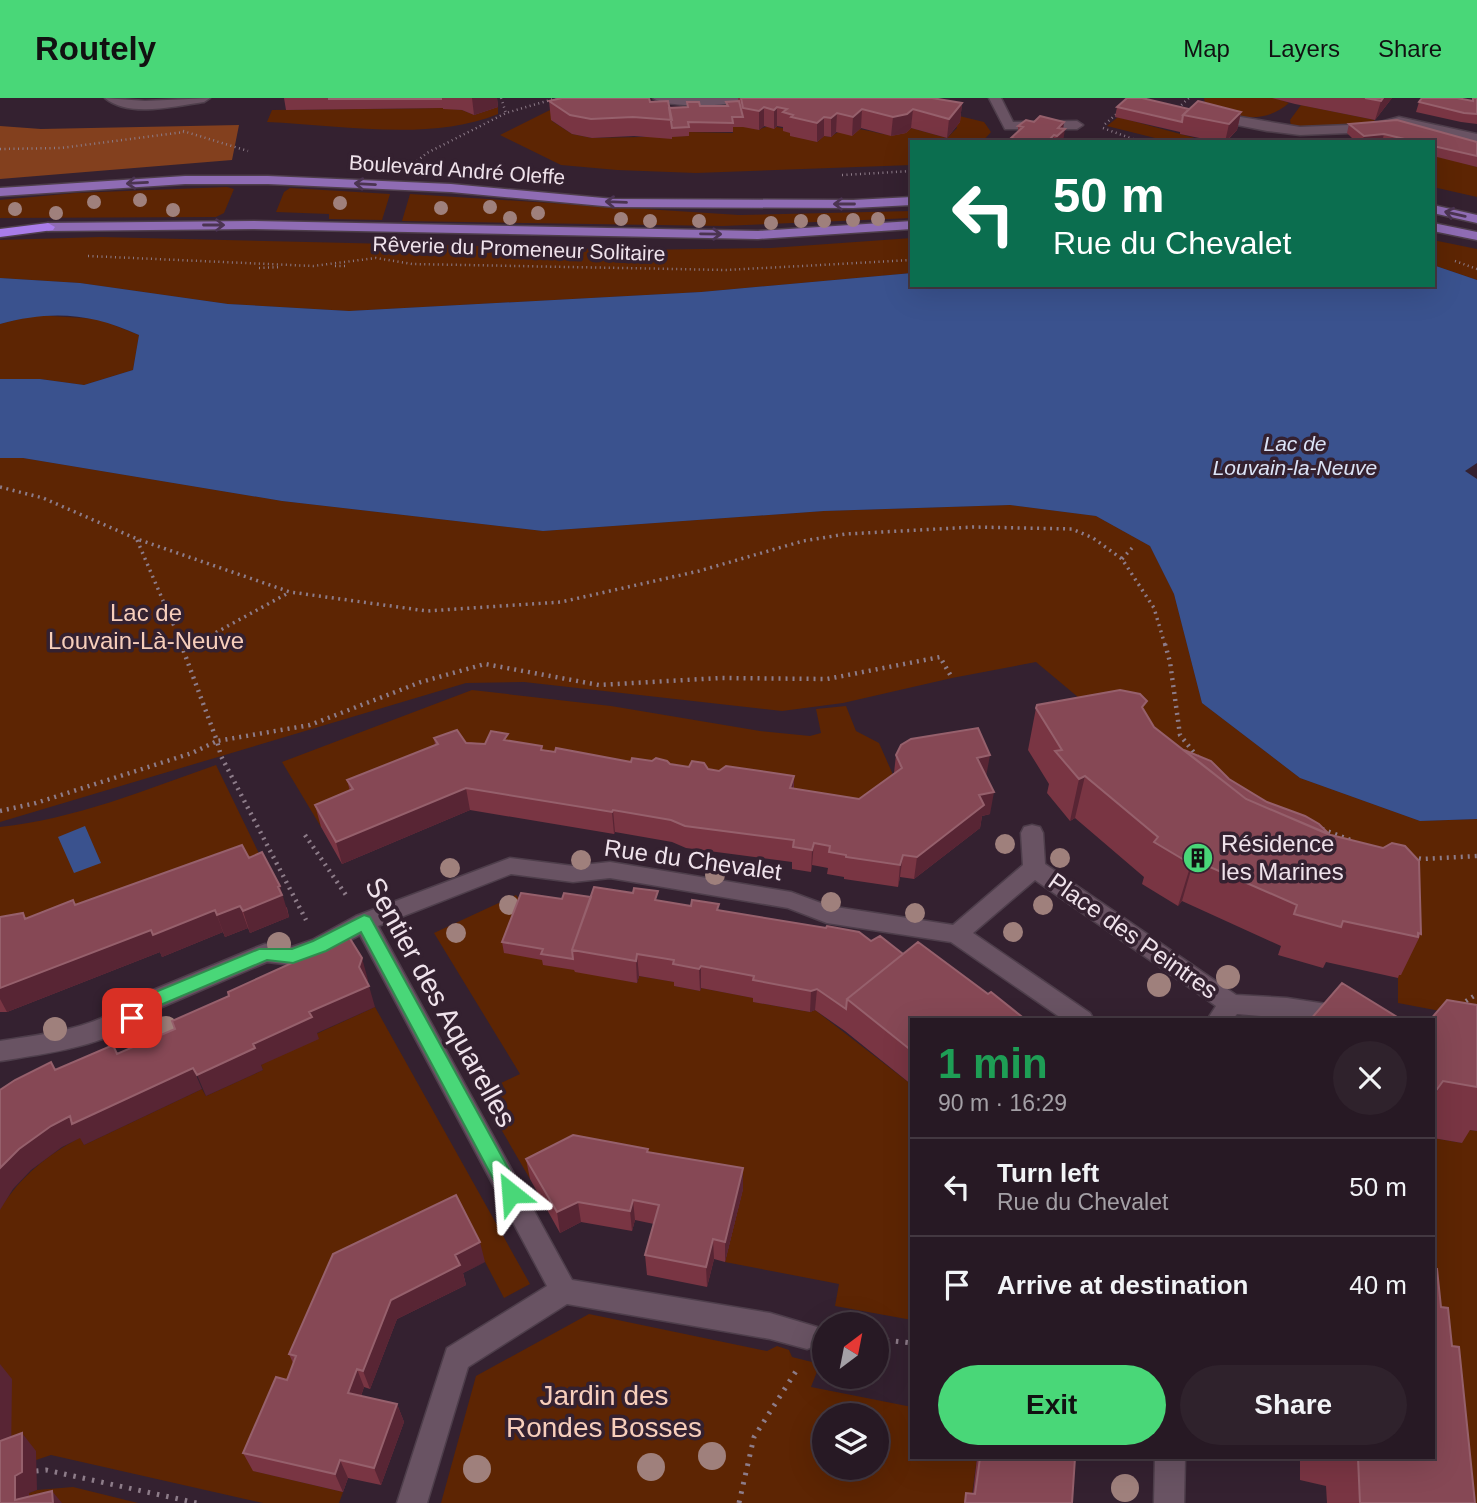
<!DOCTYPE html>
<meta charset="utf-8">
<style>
:root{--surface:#271924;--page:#2f222c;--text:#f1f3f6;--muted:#a4a0a6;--line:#433841;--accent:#49d778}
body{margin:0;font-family:Arial,sans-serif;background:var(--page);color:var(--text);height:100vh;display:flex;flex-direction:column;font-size:26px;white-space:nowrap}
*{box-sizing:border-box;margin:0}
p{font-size:23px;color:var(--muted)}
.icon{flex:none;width:38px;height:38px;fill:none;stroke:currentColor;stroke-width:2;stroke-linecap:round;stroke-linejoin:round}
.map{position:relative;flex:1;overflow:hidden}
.panel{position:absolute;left:910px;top:920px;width:525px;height:441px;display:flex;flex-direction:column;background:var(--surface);border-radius:0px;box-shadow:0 7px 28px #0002,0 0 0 2px var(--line)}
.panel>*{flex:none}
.guide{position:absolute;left:910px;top:42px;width:525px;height:147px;border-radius:0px;box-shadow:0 7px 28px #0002,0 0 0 2px var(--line);background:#0b6e4f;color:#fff;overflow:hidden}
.needle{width:46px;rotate:32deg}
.tools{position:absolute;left:812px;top:1214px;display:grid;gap:14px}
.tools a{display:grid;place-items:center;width:77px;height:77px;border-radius:50%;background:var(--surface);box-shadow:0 7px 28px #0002,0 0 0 2px var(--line);font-size:35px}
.pin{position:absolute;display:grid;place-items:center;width:60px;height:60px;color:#fff;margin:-30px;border-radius:14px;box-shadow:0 4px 10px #0006}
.me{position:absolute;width:77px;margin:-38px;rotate:332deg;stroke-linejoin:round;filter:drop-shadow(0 0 5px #0008)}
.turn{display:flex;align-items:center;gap:24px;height:147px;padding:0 28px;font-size:32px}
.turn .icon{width:91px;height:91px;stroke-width:2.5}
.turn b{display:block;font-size:49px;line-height:60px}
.round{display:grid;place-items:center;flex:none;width:74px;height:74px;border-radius:37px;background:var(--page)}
.head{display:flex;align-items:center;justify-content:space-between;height:119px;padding:0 28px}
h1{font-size:42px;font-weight:600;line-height:52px;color:#1e9e55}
.cta{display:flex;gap:14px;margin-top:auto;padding:14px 28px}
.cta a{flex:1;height:80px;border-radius:42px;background:var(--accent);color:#111;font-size:28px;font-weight:600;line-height:80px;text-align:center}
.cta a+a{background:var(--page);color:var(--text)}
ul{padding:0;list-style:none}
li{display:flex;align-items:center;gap:21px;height:98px;padding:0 28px;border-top:2px solid var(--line)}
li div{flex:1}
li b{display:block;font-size:26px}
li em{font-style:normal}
header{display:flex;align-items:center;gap:42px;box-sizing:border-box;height:98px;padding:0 35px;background:var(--accent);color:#111}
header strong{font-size:33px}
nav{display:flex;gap:38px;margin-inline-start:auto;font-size:24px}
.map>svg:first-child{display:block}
.green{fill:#5d2503;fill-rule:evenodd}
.forest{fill:#83401e}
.water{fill:#3a528e}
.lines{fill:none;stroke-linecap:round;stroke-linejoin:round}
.minor-casing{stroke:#4e3e4b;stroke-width:3}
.major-casing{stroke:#4e3e4b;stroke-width:3}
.highway-casing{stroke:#4e3e4b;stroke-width:3}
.path-far3{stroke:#8d7c89;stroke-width:2.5;stroke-dasharray:1 3.5;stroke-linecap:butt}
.path-far2{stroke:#8d7c89;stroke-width:3.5;stroke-dasharray:2 4.5;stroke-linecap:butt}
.path-far1{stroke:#8d7c89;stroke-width:4.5;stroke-dasharray:2 5;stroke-linecap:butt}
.path{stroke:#8d7c89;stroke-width:5;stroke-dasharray:2.5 7;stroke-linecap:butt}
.minor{fill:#695363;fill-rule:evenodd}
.major{fill:#8f6cb4;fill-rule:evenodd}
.highway{fill:#a97cea;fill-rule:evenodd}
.tree{fill:#9f807c}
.wall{fill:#793543}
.shaded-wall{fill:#582534}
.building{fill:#864855;stroke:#96606c;stroke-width:2}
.oneway{stroke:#4b3451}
.route{fill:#49d778;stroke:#2f8c4e;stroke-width:2}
.labels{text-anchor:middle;stroke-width:7;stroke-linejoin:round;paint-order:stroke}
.far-street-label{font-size:21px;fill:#efe2eb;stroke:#342130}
.far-water-label{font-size:21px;font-style:italic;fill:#dbe3f6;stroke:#342130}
.park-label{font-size:24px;fill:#f7cebb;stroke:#342130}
.poi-label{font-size:24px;fill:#efe2eb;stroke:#342130;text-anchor:start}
.street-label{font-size:24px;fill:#efe2eb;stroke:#342130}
.near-street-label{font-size:28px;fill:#efe2eb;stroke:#342130}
.near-park-label{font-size:28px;fill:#f7cebb;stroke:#342130}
</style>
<header>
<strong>Routely</strong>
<nav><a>Map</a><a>Layers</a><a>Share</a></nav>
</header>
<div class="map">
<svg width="1477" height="1405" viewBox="0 0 1477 1405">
<rect width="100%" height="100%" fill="#342130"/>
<path class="green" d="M1204,0H1276L1289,5C1262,28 1234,19 1205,6Z
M1301,7L1375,22L1371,25L1312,31L1291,28L1290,22Z
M498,9V16C431,44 339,27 267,24L272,12L443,10L462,12L474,17Z
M556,9L552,23L572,36L592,40L689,38L688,34L733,35L732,29L748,28L759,32C775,21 799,38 817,44L824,38L831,39C858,16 888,51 911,30L947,40L957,30L951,16L984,24L991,34L982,44H912V67L696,75L617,72L561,67L500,37Z
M1118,19L1206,43L1220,44H1171L1107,28Z
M1433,57L1477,69V99L1433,89Z
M227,89L234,91L224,115L216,119L0,120V102L75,95Z
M290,90L390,96L382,122L329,121V116L276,114L284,94Z
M410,96L739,117L912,113V120L723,128L402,123Z
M101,139L640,152L771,150L912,140V175L701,194L349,213L228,206L80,185L0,180V142Z
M1433,142L1477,151V182L1433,167Z
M35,217L98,221L139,237L133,272L84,287L40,281H0V226Z
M0,360H23L282,403L543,433L824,413L1011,407L1096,418L1150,448L1174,496L1202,605L1300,680L1420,723L1477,721V920L1398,905V876H1401L1400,805L1121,635L1036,564L952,580L843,605L782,613L524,584L466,585L0,724Z
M472,592L611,608L760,633L810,638L821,635L816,611L846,608L856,633L879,645L894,679L857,723L793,701L358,714L321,729L282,664Z
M216,667L269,776L0,843V729C75,721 145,692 216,667Z
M516,797L523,806L545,862L575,872L637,885L639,878L675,884V888L700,893L701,890L754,900V904L810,914L815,912L912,987V1222L835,1208L839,1186L725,1164L743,1091L576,1058L530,1081L480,995L520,976L434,835Z
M375,909L530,1186L504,1200L461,1118L254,1373L343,1394L339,1405H263L51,1357L36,1362L11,1363L0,1284V1111C21,1078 47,1057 81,1039L84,1047L202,991L206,998L263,972L261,967L316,936Z
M1462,1031L1477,1033V1405H1434L1433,1040L1462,1045Z
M589,1216L767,1253L777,1248L789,1252L792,1259L820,1266L811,1289L912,1309V1360H977L971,1405H441L476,1278ZM824,1318H877V1370H824Z
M73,1389L138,1405H29V1395L37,1392Z"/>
<path class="forest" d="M239,27L232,62L0,81V28L41,31Z"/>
<path class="water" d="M1433,167L1477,182V365L1465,373L1477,381V721L1420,723L1300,680L1202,605L1174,496L1150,448L1096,418L1010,407L824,413L543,433L282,403L23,360H0V281H40L84,287L133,272L139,237C91,215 51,212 0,226V180L80,185L228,206L349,213L701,194L912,175V187H1433Z
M85,728L101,765L74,775L58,739Z"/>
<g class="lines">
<g class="minor-casing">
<path id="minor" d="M105,0L145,3L210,0L204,4C175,8 129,20 105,0Z
M653,0H746C733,10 666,10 653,0Z
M989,0H1001L1013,24L1077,23L1083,27L1077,31H1005Z
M1211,14L1300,29L1373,26L1399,19L1477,36V44L1400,27L1373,34L1300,37L1267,33L1207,21L1205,18Z
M1032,727L1040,729L1043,735L1045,766L1236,897L1287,900L1366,912L1374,915L1378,922H1305L1237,916L1232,922H1207L1216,908L1035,782L973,835L1090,915L1094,922H1064L951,844L827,825L788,810L610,780L573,784L511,776L378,828L572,1182L770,1215L817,1229L821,1238L817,1247L807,1251L770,1241L567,1206L468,1269L427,1405H397L447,1250L547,1188L360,837L328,854L293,867L267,864L155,912C110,948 56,954 0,963V943C51,935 97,931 139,898L257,849L265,846L292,849L312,842L356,818L510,760L573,768L610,764L791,794L829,808L953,827L1023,767L1021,735L1024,729Z
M1155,1360H1185L1184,1405H1154Z"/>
</g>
<g class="major-casing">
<path id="major" d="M185,78H268L451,86L614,101L853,102L912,99V107L853,110L614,109L451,94L268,86H185L0,98V90Z
M1433,107L1477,117V125L1433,115Z
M253,123L758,133L912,123V131L758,141L253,131L48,133L41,129L48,125Z
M1433,125L1477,134V142L1433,133Z"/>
</g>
<g class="highway-casing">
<path id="highway" d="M48,125L55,129L53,132L0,139V131Z"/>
</g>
<path class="path-far3" d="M501,0L506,15
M1178,10L1189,0
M1105,26L1119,14
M1103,30L1141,44
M183,33L248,53
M0,51L61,50L184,34
M417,63L427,55L506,15L557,0
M842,77L912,73
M88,158L313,168L376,160L412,166L727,172L912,162
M1455,163L1477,171
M335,168H348
M259,170L281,169"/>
<path class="path-far2" d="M0,389L43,400L137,441L290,494L427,513L561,504L699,473L803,443L846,436L974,429L1072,431L1093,440L1122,461L1154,510L1165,547
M137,442L182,547
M1122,461L1132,450
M193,547L290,494"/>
<path class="path-far1" d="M181,546L217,643L310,627L421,584L485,566L599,587L720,580L827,581L940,559L952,580
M1165,546L1170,564L1180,637L1199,661
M184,552L196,546
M0,713L36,705L192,655L217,643L221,658L306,822
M1322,731L1353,743
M305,737L348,800
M1412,759L1422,761L1477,758
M1460,907L1477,896"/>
<path class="path" d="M877,1241L912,1245
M36,1373L46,1372L197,1405
M739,1405L754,1339L798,1270"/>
<use href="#minor" class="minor"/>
<use href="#major" class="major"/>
<use href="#highway" class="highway"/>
</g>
<g class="tree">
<circle cx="140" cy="102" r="7"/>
<circle cx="94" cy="104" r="7"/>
<circle cx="340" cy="105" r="7"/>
<circle cx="490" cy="109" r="7"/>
<circle cx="441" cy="110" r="7"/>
<circle cx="15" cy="111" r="7"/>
<circle cx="173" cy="112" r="7"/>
<circle cx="56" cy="115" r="7"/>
<circle cx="538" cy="115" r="7"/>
<circle cx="510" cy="120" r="7"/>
<circle cx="621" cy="121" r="7"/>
<circle cx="878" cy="121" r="7"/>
<circle cx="853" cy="122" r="7"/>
<circle cx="650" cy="123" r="7"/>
<circle cx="699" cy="123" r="7"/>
<circle cx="801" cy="123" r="7"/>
<circle cx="824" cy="123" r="7"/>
<circle cx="771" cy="125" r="7"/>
<circle cx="1005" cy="746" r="10"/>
<circle cx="1060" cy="760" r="10"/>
<circle cx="581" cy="762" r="10"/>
<circle cx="450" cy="770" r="10"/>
<circle cx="715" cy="777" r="10"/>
<circle cx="831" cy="804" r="10"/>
<circle cx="509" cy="807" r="10"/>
<circle cx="1043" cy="807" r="10"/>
<circle cx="915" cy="815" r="10"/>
<circle cx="1013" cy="834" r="10"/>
<circle cx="456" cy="835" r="10"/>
<circle cx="279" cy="846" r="12"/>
<circle cx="1228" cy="879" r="12"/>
<circle cx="1159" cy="887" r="12"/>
<circle cx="166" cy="930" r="12"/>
<circle cx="55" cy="931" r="12"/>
<circle cx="712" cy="1358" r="14"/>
<circle cx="651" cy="1369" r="14"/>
<circle cx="477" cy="1371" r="14"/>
<circle cx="1125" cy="1390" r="14"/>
</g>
<path class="wall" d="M284,0H497L498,9L474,17L462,12L443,11V10L286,12Z
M738,0H932L962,5L960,24L947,40L911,30L906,35L891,38L861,30L852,38L836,34L831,39L824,38L817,44L790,38V35L783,33V29L777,28L774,31L764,28L759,32L743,29H733V34H689V38L672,39V41L634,38L592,40L572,36L551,22L549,3L650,4L669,10L687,9V4L700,8H726V4L738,3Z
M1272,0H1392L1375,22L1295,6Z
M1473,0H1477V26L1461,24L1416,14L1419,4L1472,3Z
M1117,9L1189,11L1241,14L1237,32L1226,44H1219L1180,36V34L1115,19Z
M1349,26L1477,44V69L1433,58V44H1356L1347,35Z
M1018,28L1063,31V44H1011V40L1018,34Z
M1036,610L1144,613L1154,629L1184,652L1229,681L1421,836L1401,877H1399L1398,880L1326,864L1323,870L1278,857L1281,848L1182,803L1178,808L1142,786L1144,779L1075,720L1070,723L1047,695L1049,686L1028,652Z
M434,640L485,646L509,643L542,652L631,664L670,666L719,673L794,678V691L859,701L894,675L896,657L987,678L990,716L982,718L980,730L914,781L900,779L898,789L844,781V779L827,776L828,770L812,767L811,774L792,771V764L686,750L672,744L615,734L614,736L470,712L342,766L321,729L315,707L350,693L347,682L435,647Z
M249,760L287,810L289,819L250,835L248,830L225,839L223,834L162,859L160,854L7,914H0V819L26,821Z
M633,795L658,803L719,812L871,843L903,856L988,896L1026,922H912V987L845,933L815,912L810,914L753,904V900L701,890L700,893L674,888V884L639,878L637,885L575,874L574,872L543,867L542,862L504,855L502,844L562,801Z
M1477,907V1033L1470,1032L1462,1045L1433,1040V922Z
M648,1054L743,1091L725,1164L714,1161L707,1189L647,1177L645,1157L654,1126L635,1122L632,1133L581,1124L560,1135L530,1081L526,1061Z
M485,1164L463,1175L466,1187L397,1221L370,1291L364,1289L361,1298L397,1306L404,1324L381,1387L348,1380L343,1394L253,1373L243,1355L287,1282L293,1265L289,1256Z
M1441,1209L1452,1248L1475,1405H1327L1326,1388L1300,1382V1360H1433Z
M977,1360H1075L1072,1405H964L966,1395L973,1396Z"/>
<path class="shaded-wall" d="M472,0H497L498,9L474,17Z
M1383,0H1392L1375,22L1381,3Z
M962,5L960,24L947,40L949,21Z
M764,9V28L759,32V13Z
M777,9V28L774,31V12Z
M862,11L861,30L852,38L853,19Z
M913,11L911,30L906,35L891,38L893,19Z
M1241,14L1237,32L1225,44L1229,26Z
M837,15L836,34L831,39V20Z
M824,19V38L817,44V25Z
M1064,24L1063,33L1065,31L1063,44H1056L1058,30Z
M1384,36L1382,44H1362L1364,38Z
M1054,37L1053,44H1047Z
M990,657L986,679L977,660Z
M794,678L793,700L790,690Z
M1085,678L1075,720L1070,723L1079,681Z
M466,690L470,712L342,766L336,744Z
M994,694L990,716L982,718L980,730L914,781L917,759L979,697Z
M613,712L615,734L614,736L612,714Z
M814,745L812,767L811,774L812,752Z
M903,757L900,779L898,789L900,767Z
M1194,762L1182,803L1178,808L1191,766Z
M280,788L289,819L250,835L243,813Z
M240,808L248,830L225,839L217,817Z
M215,812L223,834L162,859L160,854L7,914L0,901V890L151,832Z
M637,856L639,878L637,885L636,863Z
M362,860L368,882L366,889L369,888L375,909L317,935L319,941L261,967L263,972L206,998L197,977L253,946L359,869Z
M701,868V890L700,893L699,871Z
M817,891L815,912L810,914L811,893Z
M193,970L202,991L84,1047L80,1040L62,1049L31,1072L13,1091L0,1112V1070L19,1051L51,1028L70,1018Z
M1443,983L1433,1001V997Z
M743,1070V1091L725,1164V1144Z
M633,1102L635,1122L632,1133L630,1113Z
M578,1104L581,1124L560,1135L557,1114Z
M713,1141L714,1161L707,1189L706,1169Z
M480,1144L485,1164L463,1175L466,1187L397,1221L370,1291L363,1273L391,1202L455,1157Z
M0,1266L12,1281L11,1363L0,1350Z
M357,1271L364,1289L355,1314L348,1295Z
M397,1306L404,1324L381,1387L374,1370Z
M22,1335L36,1353L37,1392L29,1395V1405L15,1402V1378Z
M340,1362L348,1380L343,1394L335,1376Z
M52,1393L62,1405H53Z"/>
<path class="building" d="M329,0H441V1H329Z
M562,0H649L650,4L668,3L672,22L633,19L591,21L570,17L549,3Z
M741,0H932L962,5L949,21L913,11L907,16L893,19L862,11L853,19L837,15L831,20L824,19L817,25L791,19L793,17L783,14L787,11L777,9L774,12L764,9L759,13L743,10Z
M1127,0H1142L1189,11L1183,17L1182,24L1117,9Z
M1365,0H1383L1381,3Z
M1422,0H1457L1473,3V0H1477V16L1464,15L1419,4Z
M739,3L743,19H732L733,25L688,24L689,29L672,30L669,10L688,9L687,4H699L700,8H728L726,4Z
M1198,3L1241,14L1229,26L1183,17Z
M1040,18L1064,24L1058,30L1065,31L1057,38L1054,37L1047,44H1027L1011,40L1023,29L1018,28L1026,22L1034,24Z
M1397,22L1477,44V58L1433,48V44H1417L1384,36L1364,38L1349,26Z
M1120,592L1140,596L1147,603L1142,609L1154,629L1246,701L1331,737L1383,750L1392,745L1405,748L1419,763L1421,836L1418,835V839L1343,823L1341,829L1294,816L1297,807L1194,762L1191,766L1154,744L1158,739L1085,678L1079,681L1055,653L1062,652L1036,610L1037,607Z
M978,630L990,657L977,660L994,694L979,697L984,707L917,759L903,757L900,767L846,759V757L829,754L830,748L814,745L812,752L793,749L794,742L685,728L671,722L613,712L612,714L466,690L336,744L315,707L353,691L347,682L438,646L434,640L457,632L466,645L485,646L491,633L508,636L504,642L542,648L541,652L555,654L556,650L631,664L632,660L652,663L656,660L667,663L670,666L689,669L692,663L704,665L708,671L719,673L726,668L794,678L790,690L859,701L902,670L896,657L901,647L911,641Z
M1184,652L1211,663L1229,681L1267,704L1305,718L1319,726L1330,737L1246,701Z
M242,747L249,760L262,754L280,788L278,789L282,797L243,813L240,808L217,817L215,812L153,837L151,832L0,890V819L23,815L25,821L73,802L75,807Z
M594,789L633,795L634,790L658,793L655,802L691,808L692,802L719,806L717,812L826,830L827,828L859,834L871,843L880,838L903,856L847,901L846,911L817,891L811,893L753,882L754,878L701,868L699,871L673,866L674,862L637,856L636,863L572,852Z
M521,795L562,801L564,795L591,799L572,852L573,861L541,856L543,851L502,844Z
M349,839L362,860L359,869L369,888L309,914L312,919L253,946L255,950L197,977L193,970L72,1026L70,1018L51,1028L19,1051L0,1070V992L15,982L51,964L55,972L113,947L117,956L175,931L172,923L229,898L228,894Z
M918,844L988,896L991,894L1026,922H912V953L847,901Z
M1342,885L1402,922H1310Z
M1447,902L1477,907V989L1443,983L1433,997V922H1430Z
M573,1037L648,1051L647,1054L743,1070L725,1144L713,1141L706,1169L645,1157L659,1107L633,1102L630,1113L578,1104L557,1114L526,1061Z
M456,1097L480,1144L455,1157L460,1167L391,1202L363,1273L357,1271L348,1295L397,1306L374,1370L340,1362L335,1376L243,1355L276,1279L287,1282L296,1258L289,1256L333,1156Z
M1433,1171H1437L1441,1209L1448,1210L1452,1248L1459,1249L1475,1405H1360L1358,1360H1433Z
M22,1335V1374L15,1378V1402L52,1393L53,1405H0V1343Z
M980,1360H1075L1072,1405H965L966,1395L975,1396Z"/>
<defs><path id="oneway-shaft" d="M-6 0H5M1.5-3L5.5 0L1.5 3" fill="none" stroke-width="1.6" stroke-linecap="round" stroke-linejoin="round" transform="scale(1.75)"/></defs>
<g class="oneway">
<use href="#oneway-shaft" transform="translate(137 85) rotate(177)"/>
<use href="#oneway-shaft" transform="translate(365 86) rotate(-177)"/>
<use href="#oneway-shaft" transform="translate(616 104) rotate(-178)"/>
<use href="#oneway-shaft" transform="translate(844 106) rotate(180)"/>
<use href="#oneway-shaft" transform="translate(1455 116) rotate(-167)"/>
<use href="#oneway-shaft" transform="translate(214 127)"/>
<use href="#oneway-shaft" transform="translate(711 136) rotate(1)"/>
</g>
<path class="route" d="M364,817L370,819L518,1088L520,1095L518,1101L511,1103L504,1101L361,834L326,853L293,865L267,862L153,910L138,925L132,927L126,925L123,920L141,900L259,851H292L313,843Z"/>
<defs>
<g id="building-disc" transform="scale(1.575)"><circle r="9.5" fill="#49d778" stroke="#342130"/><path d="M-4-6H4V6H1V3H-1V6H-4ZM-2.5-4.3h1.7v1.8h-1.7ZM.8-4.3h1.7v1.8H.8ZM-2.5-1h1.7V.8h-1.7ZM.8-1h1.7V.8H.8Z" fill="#111"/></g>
</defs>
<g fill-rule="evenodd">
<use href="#building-disc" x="1198" y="760"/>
</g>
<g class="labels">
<g class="far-street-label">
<text transform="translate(457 72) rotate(4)" y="7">Boulevard André Oleffe</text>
<text transform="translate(519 151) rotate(2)" y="7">Rêverie du Promeneur Solitaire</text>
</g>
<g class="far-water-label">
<text x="1295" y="353">Lac de<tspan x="1295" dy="24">Louvain-la-Neuve</tspan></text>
</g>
<g class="park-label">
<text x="146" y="523">Lac de<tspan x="146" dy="28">Louvain-Là-Neuve</tspan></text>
</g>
<g class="poi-label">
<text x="1221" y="754">Résidence<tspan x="1221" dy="28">les Marines</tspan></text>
</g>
<g class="street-label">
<text transform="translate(693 762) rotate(8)" y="8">Rue du Chevalet</text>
<text transform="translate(1133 838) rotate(35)" y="8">Place des Peintres</text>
</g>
<g class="near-street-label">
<text transform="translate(441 904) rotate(61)" y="10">Sentier des Aquarelles</text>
</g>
<g class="near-park-label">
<text x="604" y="1307">Jardin des<tspan x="604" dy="32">Rondes Bosses</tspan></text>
</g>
</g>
</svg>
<div class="tools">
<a><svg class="needle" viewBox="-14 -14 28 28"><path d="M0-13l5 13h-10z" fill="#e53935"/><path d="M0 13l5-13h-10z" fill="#a4a0a6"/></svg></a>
<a><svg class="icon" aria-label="layers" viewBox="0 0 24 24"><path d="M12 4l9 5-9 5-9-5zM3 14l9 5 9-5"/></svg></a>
</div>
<div class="pin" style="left:132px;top:920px;background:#d93025"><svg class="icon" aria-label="arrive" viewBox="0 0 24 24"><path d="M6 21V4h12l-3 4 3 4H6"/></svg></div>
<svg class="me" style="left:511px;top:1095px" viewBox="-20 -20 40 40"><path d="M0-17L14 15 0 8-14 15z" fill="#49d778" stroke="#fff" stroke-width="4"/></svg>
<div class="guide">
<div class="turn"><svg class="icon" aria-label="left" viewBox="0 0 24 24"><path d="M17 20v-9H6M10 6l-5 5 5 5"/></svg><div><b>50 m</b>Rue du Chevalet</div></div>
</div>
<section class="panel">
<div class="head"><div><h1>1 min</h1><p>90 m · 16:29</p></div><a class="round"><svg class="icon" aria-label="close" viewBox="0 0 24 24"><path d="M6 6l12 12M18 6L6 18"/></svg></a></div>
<ul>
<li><svg class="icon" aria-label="left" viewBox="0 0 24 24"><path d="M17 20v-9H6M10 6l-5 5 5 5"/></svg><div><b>Turn left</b><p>Rue du Chevalet</p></div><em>50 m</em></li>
<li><svg class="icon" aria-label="arrive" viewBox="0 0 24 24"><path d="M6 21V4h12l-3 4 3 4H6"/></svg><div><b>Arrive at destination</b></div><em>40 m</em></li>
</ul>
<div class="cta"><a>Exit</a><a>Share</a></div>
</section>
</div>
